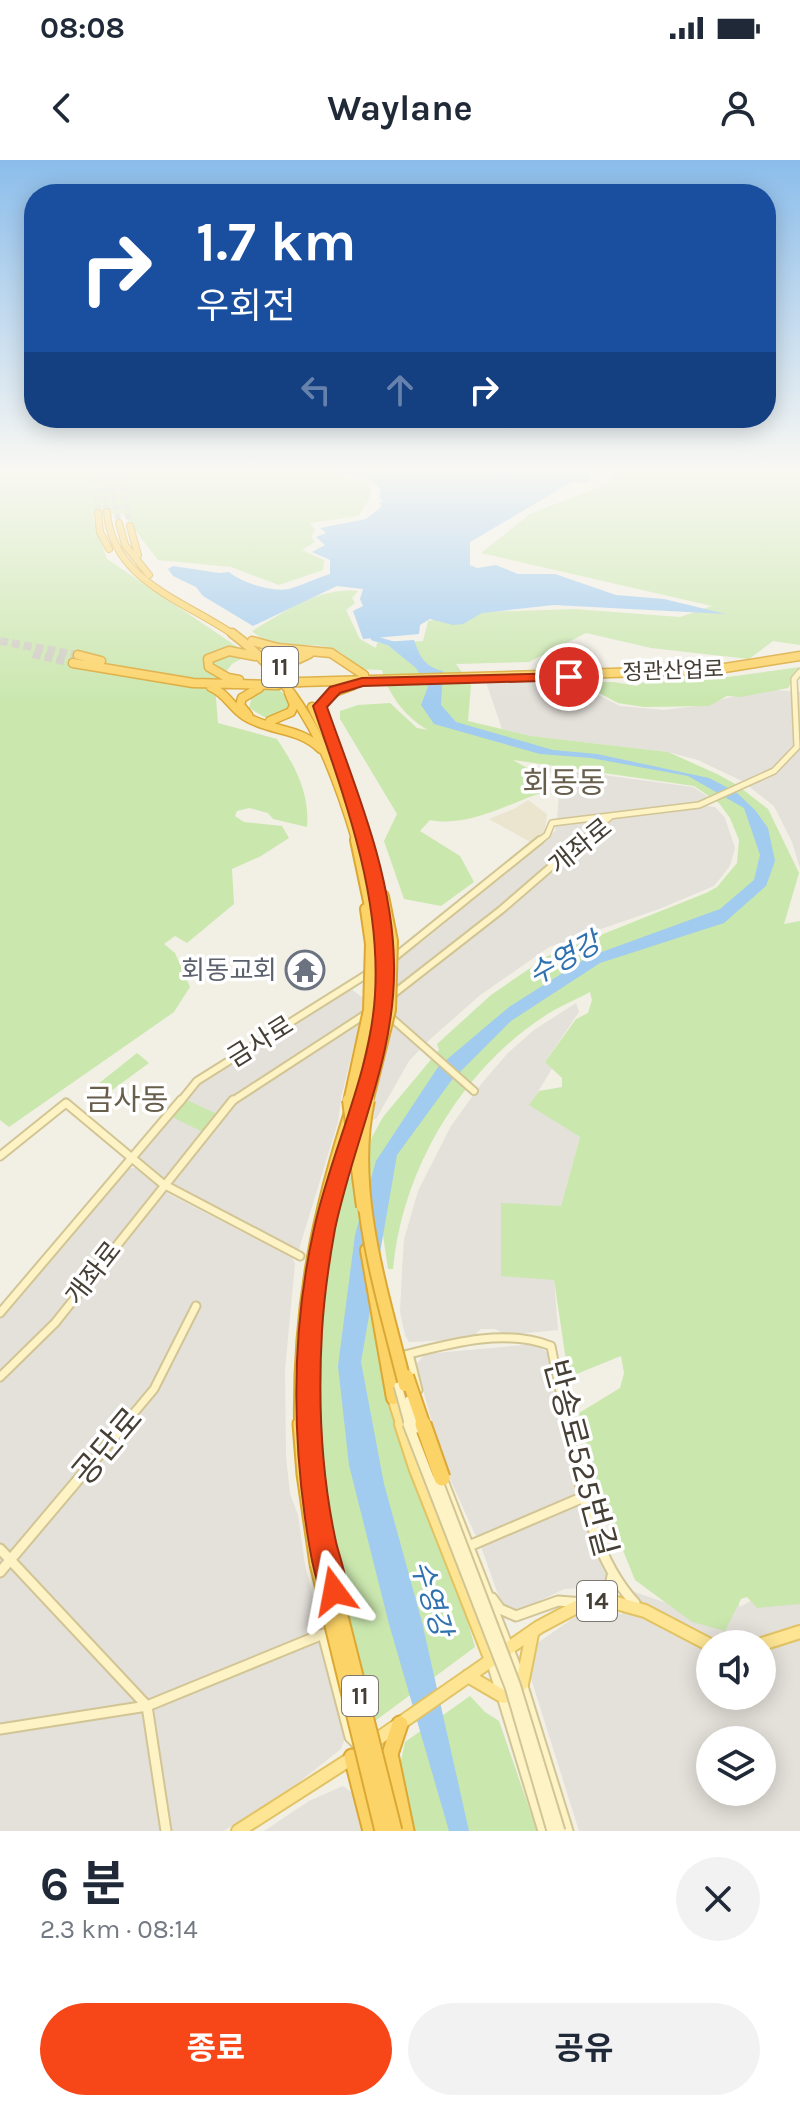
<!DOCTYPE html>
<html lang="ko">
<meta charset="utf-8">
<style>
:root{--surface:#fff;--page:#f2f2f3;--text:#1f2937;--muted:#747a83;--accent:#f74617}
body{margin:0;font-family:Karla,"Noto Sans KR",sans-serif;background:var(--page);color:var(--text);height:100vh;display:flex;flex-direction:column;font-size:30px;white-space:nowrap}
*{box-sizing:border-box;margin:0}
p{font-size:26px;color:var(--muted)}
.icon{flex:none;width:44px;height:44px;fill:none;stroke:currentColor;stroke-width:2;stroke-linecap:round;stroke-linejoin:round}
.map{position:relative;height:1671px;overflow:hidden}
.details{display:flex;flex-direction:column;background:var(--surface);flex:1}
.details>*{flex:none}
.banner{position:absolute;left:24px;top:24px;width:752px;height:244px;border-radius:32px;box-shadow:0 4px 20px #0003;background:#1a4fa0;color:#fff;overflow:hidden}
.fabs{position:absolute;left:696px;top:1470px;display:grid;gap:16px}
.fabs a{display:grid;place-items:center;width:80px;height:80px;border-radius:50%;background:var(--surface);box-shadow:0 4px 20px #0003;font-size:40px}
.pin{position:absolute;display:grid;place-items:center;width:68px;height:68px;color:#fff;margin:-34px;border:4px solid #fff;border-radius:50%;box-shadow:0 2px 8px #0007}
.me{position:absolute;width:88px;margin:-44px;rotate:347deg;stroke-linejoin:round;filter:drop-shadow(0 0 6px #0008)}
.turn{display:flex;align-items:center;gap:28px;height:168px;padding:0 40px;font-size:36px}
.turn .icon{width:104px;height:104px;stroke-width:2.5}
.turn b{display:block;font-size:56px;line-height:68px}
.lanes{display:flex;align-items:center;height:76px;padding:0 40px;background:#0003;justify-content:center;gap:40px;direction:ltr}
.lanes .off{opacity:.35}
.round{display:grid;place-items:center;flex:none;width:84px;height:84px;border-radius:42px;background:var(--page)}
.overview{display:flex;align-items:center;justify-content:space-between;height:136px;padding:0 40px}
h1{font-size:48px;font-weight:700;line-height:60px}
.cta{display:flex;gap:16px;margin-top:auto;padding:16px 40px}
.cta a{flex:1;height:92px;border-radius:48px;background:var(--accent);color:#fff;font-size:32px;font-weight:700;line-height:92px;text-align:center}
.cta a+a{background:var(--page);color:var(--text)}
.status{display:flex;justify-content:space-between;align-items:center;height:56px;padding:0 40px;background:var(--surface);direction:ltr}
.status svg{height:22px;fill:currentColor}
header{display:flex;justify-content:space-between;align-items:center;height:104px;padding:0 40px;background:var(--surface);font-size:36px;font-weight:700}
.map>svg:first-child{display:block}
.industrial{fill:#e4e0da;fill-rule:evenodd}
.education{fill:#ebe5cf}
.green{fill:#cae7ae}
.water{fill:#a1cbef}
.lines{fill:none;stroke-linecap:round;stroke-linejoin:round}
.river-far1{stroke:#a1cbef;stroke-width:4}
.river{stroke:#a1cbef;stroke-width:5}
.highway-tunnel-far1{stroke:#cfccc2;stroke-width:6;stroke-dasharray:6 3;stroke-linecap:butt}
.highway-tunnel{stroke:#cfccc2;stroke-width:8;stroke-dasharray:8 4;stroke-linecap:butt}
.secondary-far3-casing{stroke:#d2c595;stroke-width:8}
.secondary-far2-casing{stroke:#d2c595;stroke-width:10}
.secondary-far1-casing{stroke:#d2c595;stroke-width:11}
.secondary-casing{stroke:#d2c595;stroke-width:13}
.primary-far1-casing{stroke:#e2c364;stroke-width:14}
.primary-casing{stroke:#e2c364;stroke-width:16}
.highway-far4-casing{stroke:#dba836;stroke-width:8}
.highway-far3-casing{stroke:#dba836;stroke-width:11}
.highway-far2-casing{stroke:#dba836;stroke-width:14}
.highway-far1-casing{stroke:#dba836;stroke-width:16}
.highway-casing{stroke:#dba836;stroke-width:19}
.secondary-far3{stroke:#fef3c4;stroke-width:5}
.secondary-far2{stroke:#fef3c4;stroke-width:6}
.secondary-far1{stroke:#fef3c4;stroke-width:7}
.secondary{stroke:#fef3c4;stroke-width:9}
.primary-far1{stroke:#fde594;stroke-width:10}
.primary{stroke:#fde594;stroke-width:12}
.highway-far4{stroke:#fcd366;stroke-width:6}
.highway-far3{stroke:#fcd366;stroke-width:8}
.highway-far2{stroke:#fcd366;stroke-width:10}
.highway-far1{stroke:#fcd366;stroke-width:12}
.highway{stroke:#fcd366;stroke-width:15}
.secondary-bridge-far1-casing{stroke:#d2c595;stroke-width:11;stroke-linecap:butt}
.secondary-bridge-casing{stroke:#d2c595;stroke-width:13;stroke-linecap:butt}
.highway-bridge-far3-casing{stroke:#dba836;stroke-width:11;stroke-linecap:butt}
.highway-bridge-far2-casing{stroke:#dba836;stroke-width:14;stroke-linecap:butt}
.highway-bridge-far1-casing{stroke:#dba836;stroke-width:16;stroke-linecap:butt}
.highway-bridge-casing{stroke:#dba836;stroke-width:19;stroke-linecap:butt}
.secondary-bridge-far1{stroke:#fef3c4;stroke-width:7}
.secondary-bridge{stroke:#fef3c4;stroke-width:9}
.highway-bridge-far3{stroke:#fcd366;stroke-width:8}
.highway-bridge-far2{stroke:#fcd366;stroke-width:10}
.highway-bridge-far1{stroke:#fcd366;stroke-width:12}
.highway-bridge{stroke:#fcd366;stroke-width:15}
.route{fill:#f74617;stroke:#a12e0f;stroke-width:2}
.labels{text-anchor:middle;stroke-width:7;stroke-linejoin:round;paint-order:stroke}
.far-street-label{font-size:22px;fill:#453f35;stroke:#fff}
.shield{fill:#fff;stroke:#7d7972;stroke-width:2}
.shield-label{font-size:24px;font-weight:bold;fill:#453f35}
.street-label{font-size:26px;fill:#453f35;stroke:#fff}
.worship-label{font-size:26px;fill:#5b616d;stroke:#fff;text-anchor:end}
.water-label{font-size:28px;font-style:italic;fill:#2f72af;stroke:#fff}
.quarter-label{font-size:30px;fill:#675e4c;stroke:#fff}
.near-street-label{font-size:32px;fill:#453f35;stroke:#fff}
</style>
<div class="status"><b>08:08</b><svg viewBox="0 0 49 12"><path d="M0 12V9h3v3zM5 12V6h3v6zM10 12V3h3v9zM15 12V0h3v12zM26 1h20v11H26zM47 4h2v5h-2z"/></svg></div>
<header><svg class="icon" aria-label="back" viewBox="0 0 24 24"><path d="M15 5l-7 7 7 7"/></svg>Waylane<svg class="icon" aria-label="person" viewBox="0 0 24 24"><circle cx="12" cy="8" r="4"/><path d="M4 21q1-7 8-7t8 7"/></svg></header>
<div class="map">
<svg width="800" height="1671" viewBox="0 0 800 1671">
<rect width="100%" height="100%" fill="#f2efe5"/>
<path class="industrial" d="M571,521L620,546L664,550L697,546L763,529L800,532V708L792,682L774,646L742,621L698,600L668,592L531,576L502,569L486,522Z
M543,607L693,627L710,638L687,646L562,660L557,659L559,633L552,614Z
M707,646L715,647L725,658L735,688L730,706L714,726L659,749L549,787L479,836L426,883L409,901L376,959L370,960L395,853L399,797L422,782L534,690L555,671L556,665Z
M350,828L363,838L360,861L341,938L338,962L299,1089L294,1091L162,1020L143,1003L139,995L191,931L208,916Z
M576,843L579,852L545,902L553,907L530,945L580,977L561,1046L501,1044L554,1120L558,1170L506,1175L495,1169H481L470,1179L409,1182L405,1175L400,1152L402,1111L404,1080L418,1031L451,966L482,923L508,893L534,870Z
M127,1008H136L165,1032L292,1098L295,1103L285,1210L286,1297L290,1334L298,1355L305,1405L321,1470L148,1539L0,1383V1159Z
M534,1184L547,1192L570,1310L607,1413L606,1423L600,1427L564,1429L516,1452L502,1446L483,1392L445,1308L416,1205L425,1194Z
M0,1397L20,1415L138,1542L20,1560L0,1566Z
M800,1413V1671H579L530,1515L536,1484L578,1455L599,1451L622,1454L626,1429L681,1448L738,1442L740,1447ZM710,1484H762V1536H710ZM710,1580H762V1632H710Z
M323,1481L346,1575L341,1589L294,1626L224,1671H0V1572L151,1551Z
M343,1626L359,1638L366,1671H264L309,1641Z"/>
<path class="education" d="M528,640L547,654L545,672L532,683L489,659L516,648Z"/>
<path class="green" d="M0,309H317L370,324V338L358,356L310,363L315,370L311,376L315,382L302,390L324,400L323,410L279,425L231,407L158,400L122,353L92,355L107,399L239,488L241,499L232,504L215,526L218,563L277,579C295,606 310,633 307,667L273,659L268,653L249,648L237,651L235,656L244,662L282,666L289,678L261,696L232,709L234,744L187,783L175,776L164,784L175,793L190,827L174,852L9,967L0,960Z
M620,309H800V485L773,481L749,499L651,488L586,473L529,502L456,504L471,525L468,561L531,576L668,592L717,614L737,625L768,649L799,713L784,764L800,761V1444L757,1448L747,1437L741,1439L725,1471L692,1462L635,1420L599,1331L579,1253L620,1228L624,1213L621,1196L574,1215L567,1207L554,1120L501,1116V1043L561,1046L580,977L529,945L539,931L562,927V918L545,902L576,859L588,853L592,840L590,832C575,840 560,846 546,855C461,910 402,1010 393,1109H388L379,1048L367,1126L380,1196L454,1414L475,1487L375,1561L323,1356L313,1292L311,1235L316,1155L334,1047L383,957L439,890L437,884L491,835L548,796L706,733L717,727L737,703L739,680L730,658L719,643L694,626L513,600L545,618L547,631C510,642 470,668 430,660L420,671L460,696L474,722L441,746L404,739L384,681L397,654L340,559V551L358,545L390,543L417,568L428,570C405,557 388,534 382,510L356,509C351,503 345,494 338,491C305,475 285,499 252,471C285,452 318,427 358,431L352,438L355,443L346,450L360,479L376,488L377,483L423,481L428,461L481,452L575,449L680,457L712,446L481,393L530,354L609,323Z
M800,507L788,528L741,537L727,536L709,546L644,547L618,543L578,522H614L637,526L647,520L728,517Z
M278,528L289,539L287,552L268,559L249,548L252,536L260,531Z
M137,893L149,903L104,936L93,928Z
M185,939L217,954L203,972L170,956Z
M470,1536L485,1552L499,1561L537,1671H412L399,1611L405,1582Z"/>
<path class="water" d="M326,309L378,312L383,309H572L590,314V322H572L470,382V405L477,408L496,405L518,414H555L616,435L664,439L726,454L554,445L482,453L463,464L453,465L430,459L420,465L419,474L363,479L353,451L363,446L360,439L363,429L337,426L253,466L203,436L196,427L173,416L168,409L173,406L219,413L229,412C242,423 276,434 292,428C305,424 317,418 330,414V400L312,392L325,385L316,377L326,373L320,368L366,359L382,346L379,343L383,341L379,338L381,330L371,320Z
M414,480C420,497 425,507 443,511L441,545L456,562L553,590L597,594L709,618L736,632L755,650L768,668L775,701L766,726L724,763L600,803L511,861L451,921L397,995L361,1202L384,1324L422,1462L469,1671H449L389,1464L349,1305L338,1206L355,1075L376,1001L438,907L509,847L588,797L720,749L754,720L760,695L744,648L688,616L591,598L540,594L434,564L421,545L428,527L416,508L384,482Z"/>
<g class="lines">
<path class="river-far1" d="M375,475L378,472"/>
<path class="river" d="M377,473L373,478L393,484"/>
<path class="highway-tunnel-far1" d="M93,309L98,353
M101,309L107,352
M109,309L119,363
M120,309L130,366"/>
<path class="highway-tunnel" d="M0,481L78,495
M33,494L73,503"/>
<g class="secondary-far3-casing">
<path id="secondary-far3" d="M538,682L547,675L552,663L699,645L774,611L797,587L794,519L800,512
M580,682L610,657"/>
</g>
<g class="secondary-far2-casing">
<path id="secondary-far2" d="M378,846L501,750L582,680
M375,855L387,854L474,931
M180,942L197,921L396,796L540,680
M231,942L369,852"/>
</g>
<g class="secondary-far1-casing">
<path id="secondary-far1" d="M0,996L66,943L163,1024L300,1096
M0,1153L181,940
M409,1194L418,1230
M397,1197C445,1185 503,1167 551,1186L567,1266
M0,1217L55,1163L233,940
M123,1266L154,1229L196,1146"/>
</g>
<g class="secondary-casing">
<path id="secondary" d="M567,1264C580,1324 592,1397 635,1443
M443,1321L521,1520L568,1671
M469,1386L586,1336
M0,1389L147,1546L166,1671
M0,1412L125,1264
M492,1438L500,1449L516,1456L558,1441L584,1443
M593,1440L610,1426L612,1416
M491,1500L543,1671
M0,1569L147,1546L323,1474L350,1577L357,1584"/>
</g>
<g class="primary-far1-casing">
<path id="primary-far1" d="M393,1238L402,1266"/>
</g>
<g class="primary-casing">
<path id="primary" d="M401,1264L415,1307L491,1500
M762,1484L800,1472
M468,1516L504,1537
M522,1524L532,1474
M369,1585L539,1467L584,1443L613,1442L645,1451L710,1485
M238,1671L352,1598"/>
</g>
<g class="highway-far4-casing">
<path id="highway-far4" d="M107,352C112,421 185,441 234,475
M98,353L100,372L109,389
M119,363L125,385L149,415
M130,366L138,395"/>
</g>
<g class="highway-far3-casing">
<path id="highway-far3" d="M232,473C303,526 333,600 357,682
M252,481L278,488L331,493L364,515
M78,495L101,501
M73,503L193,523L278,525
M291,518L294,501L309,494
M239,520L228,518L209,507L208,499L229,491L255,496
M301,522L712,510L800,496
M211,527C226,533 232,548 245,556C270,572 299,567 321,589
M312,547L347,618L366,682
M248,555L240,545L242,538L259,528
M323,557L320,546L334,532L353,525
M270,561L291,552L294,545L289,533"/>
</g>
<g class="highway-far2-casing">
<path id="highway-far2" d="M356,680L378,784
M366,680L380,746
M383,736L392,781
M366,749L371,784
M355,942L375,867"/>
</g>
<g class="highway-far1-casing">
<path id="highway-far1" d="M367,1090L393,1238
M301,1266C299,1146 318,1053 355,940
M307,1266C302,1179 320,1091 341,1007"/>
</g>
<g class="highway-casing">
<path id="highway" d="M301,1264L305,1314L318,1404
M307,1264L312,1319L326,1401
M400,1564L390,1594L406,1671
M352,1597L371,1671"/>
</g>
<use href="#secondary-far3" class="secondary-far3"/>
<use href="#secondary-far2" class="secondary-far2"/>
<use href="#secondary-far1" class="secondary-far1"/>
<use href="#secondary" class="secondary"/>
<use href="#primary-far1" class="primary-far1"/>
<use href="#primary" class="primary"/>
<use href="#highway-far4" class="highway-far4"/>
<use href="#highway-far3" class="highway-far3"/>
<use href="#highway-far2" class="highway-far2"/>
<use href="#highway-far1" class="highway-far1"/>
<use href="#highway" class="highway"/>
<g class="secondary-bridge-far1-casing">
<path id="secondary-bridge-far1" d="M398,1226L409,1266
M409,1240L416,1266"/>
</g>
<g class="secondary-bridge-casing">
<path id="secondary-bridge" d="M408,1264L510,1527L552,1671
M416,1264L417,1268
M437,1319L515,1524L560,1671"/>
</g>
<g class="highway-bridge-far3-casing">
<path id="highway-bridge-far3" d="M277,523L301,522"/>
</g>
<g class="highway-bridge-far2-casing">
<path id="highway-bridge-far2" d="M385,784V825
M375,867L379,814
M349,942L369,850L371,784
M367,942L390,850L392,781"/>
</g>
<g class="highway-bridge-far1-casing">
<path id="highway-bridge-far1" d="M349,940L363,1047
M368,940C348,1032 383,1135 405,1225
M407,1216L424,1266"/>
</g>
<g class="highway-bridge-casing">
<path id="highway-bridge" d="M423,1264L442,1318
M326,1401L394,1671
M318,1404L383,1671"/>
</g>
<use href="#secondary-bridge-far1" class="secondary-bridge-far1"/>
<use href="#secondary-bridge" class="secondary-bridge"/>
<use href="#highway-bridge-far3" class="highway-bridge-far3"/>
<use href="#highway-bridge-far2" class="highway-bridge-far2"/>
<use href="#highway-bridge-far1" class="highway-bridge-far1"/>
<use href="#highway-bridge" class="highway-bridge"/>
</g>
<linearGradient id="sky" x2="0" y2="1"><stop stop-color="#8bbdeb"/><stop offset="0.57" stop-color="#f9f8f3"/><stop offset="1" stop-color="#f9f8f3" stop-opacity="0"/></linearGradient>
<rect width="800" height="543" fill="url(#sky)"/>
<path class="route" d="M569,513L574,514V520L363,526L340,533L327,547C356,629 393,716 394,804C396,897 354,979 335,1069C329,1102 324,1138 322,1171C318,1241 321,1313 336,1382C340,1400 351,1423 343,1440L334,1444L324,1440C313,1415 309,1385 305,1358C292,1263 293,1163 314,1069C331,990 370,916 375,835C381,735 345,639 313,546L330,527L362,518Z"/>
<defs>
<g id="temple-ring" transform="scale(2)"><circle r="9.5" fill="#fff" stroke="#6b7280" stroke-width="1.5"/><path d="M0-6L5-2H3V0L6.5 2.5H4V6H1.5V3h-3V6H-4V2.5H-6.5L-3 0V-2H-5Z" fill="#6b7280"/></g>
</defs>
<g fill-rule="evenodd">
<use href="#temple-ring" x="305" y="810"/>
</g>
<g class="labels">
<g class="far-street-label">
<text transform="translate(673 510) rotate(-2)" y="8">정관산업로</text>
</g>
<g class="shield">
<rect x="262" y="487" width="36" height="40" rx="6"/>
<rect x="577" y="1421" width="40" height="40" rx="6"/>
<rect x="342" y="1516" width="36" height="40" rx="6"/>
</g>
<g class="shield-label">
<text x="280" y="515">11</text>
<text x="597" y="1449">14</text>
<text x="360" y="1544">11</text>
</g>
<g class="street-label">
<text transform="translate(580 686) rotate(-39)" y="9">개좌로</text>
<text transform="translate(260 881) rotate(-32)" y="9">금사로</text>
<text transform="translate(93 1113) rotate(-52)" y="9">개좌로</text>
</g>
<g class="worship-label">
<text x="277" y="819">회동교회</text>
</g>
<g class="water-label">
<text transform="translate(564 798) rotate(-29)" y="10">수영강</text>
<text transform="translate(432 1438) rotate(73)" y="10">수영강</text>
</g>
<g class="quarter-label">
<text x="564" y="633">회동동</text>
<text x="127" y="950">금사동</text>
</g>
<g class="near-street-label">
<text transform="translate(107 1286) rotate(-50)" y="11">공단로</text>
<text transform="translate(581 1298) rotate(75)" y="11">반송로525번길</text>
</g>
</g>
</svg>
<div class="fabs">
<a><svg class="icon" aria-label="sound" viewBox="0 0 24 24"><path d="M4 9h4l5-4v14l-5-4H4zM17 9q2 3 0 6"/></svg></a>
<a><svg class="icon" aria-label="layers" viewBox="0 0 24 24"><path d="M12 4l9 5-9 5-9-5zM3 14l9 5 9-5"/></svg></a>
</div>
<div class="pin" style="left:569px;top:517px;background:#d93025"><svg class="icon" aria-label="arrive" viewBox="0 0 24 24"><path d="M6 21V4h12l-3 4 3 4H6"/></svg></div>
<svg class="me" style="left:334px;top:1431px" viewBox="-20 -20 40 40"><path d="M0-17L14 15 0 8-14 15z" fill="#f74617" stroke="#fff" stroke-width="4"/></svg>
<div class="banner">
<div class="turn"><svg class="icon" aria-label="right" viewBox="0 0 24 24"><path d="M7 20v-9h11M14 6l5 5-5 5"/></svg><div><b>1.7 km</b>우회전</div></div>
<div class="lanes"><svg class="icon off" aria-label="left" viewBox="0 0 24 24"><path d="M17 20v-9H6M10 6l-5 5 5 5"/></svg><svg class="icon off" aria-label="ahead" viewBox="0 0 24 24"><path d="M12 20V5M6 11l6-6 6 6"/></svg><svg class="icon" aria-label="right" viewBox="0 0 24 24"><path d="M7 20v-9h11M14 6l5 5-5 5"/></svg></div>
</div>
</div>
<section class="details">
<div class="overview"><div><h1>6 분</h1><p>2.3 km · 08:14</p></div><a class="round"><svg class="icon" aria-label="close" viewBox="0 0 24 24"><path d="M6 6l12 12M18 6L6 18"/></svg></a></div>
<div class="cta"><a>종료</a><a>공유</a></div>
</section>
